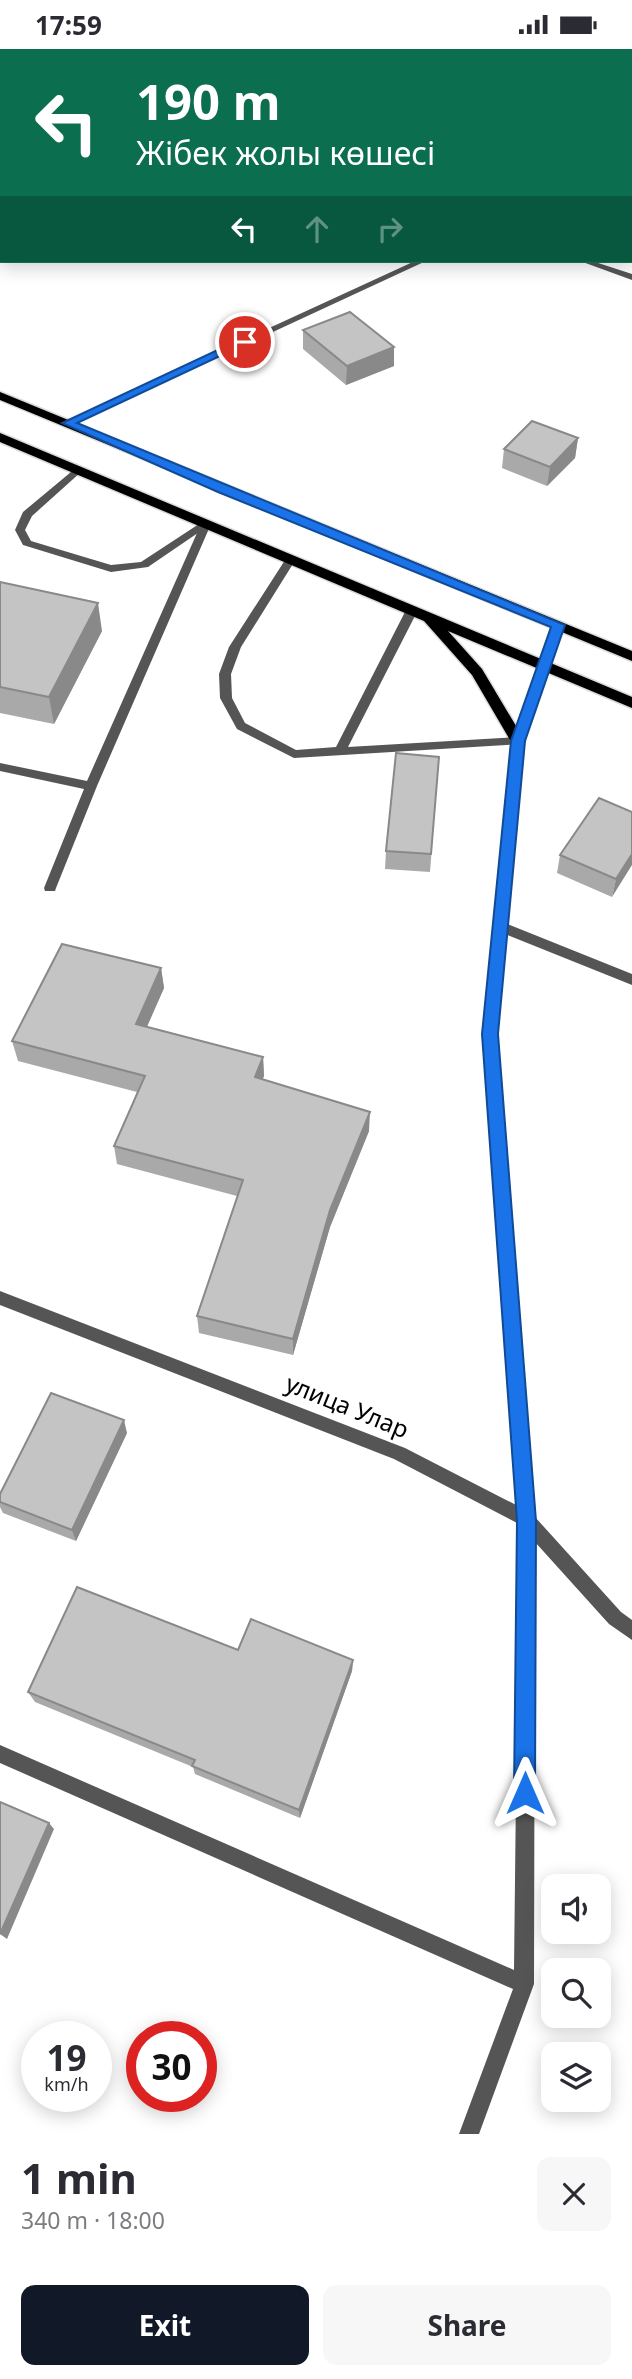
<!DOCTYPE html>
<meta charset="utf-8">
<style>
:root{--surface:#fff;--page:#f7f7f7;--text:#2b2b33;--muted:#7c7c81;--accent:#111827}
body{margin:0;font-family:"Noto Sans",sans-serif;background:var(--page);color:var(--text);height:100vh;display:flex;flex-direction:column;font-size:26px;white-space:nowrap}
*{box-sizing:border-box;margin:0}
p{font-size:23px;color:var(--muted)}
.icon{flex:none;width:38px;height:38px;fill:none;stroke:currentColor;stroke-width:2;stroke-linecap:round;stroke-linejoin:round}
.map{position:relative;height:2085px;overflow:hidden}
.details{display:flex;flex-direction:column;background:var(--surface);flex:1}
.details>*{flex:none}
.hud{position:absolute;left:0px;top:0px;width:634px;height:214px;box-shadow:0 4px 18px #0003;background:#0b6e4f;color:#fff;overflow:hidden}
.fabs{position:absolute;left:541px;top:1825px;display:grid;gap:14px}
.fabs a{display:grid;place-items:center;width:70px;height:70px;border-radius:14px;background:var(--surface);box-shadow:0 4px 18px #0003;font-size:35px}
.speed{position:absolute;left:21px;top:1972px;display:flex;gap:14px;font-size:35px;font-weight:700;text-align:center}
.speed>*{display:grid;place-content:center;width:91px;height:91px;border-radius:50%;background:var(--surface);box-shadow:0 4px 18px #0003;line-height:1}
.speed small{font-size:18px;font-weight:400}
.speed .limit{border:10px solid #d22;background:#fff;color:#111}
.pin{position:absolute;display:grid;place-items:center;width:60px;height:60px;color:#fff;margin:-30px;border:4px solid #fff;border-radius:50%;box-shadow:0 2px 7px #0007}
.me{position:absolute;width:77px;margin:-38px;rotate:0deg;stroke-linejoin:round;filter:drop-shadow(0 0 5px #0008)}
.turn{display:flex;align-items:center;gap:24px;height:147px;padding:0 21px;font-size:32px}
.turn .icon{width:91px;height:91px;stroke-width:2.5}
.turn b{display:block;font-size:49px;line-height:60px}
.lanes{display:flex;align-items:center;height:66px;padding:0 21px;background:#0003;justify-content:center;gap:35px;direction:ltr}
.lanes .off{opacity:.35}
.round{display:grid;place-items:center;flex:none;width:74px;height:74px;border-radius:14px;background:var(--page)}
.summary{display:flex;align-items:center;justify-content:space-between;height:119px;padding:0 21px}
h1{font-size:42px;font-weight:700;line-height:52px}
.primary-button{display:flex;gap:14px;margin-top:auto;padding:14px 21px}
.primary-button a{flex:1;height:80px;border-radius:14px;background:var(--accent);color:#fff;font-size:28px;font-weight:700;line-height:80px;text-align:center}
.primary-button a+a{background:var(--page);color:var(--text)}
.status{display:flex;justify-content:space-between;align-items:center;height:49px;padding:0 35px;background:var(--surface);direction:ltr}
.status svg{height:19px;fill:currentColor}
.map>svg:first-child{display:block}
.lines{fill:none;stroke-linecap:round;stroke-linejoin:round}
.primary-casing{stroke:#dbdbdb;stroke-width:3}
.service{fill:#555;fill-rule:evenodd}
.minor{fill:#555;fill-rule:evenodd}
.primary{fill:#000;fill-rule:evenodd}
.wall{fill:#a9a9a9}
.shaded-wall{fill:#898989}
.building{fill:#c4c4c4;stroke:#898989;stroke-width:2}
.route{fill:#1a73e8;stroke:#114b97;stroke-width:2}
.labels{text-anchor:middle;stroke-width:5;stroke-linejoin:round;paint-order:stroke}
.street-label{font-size:24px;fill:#000;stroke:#fff}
</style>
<div class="status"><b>17:59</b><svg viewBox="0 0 49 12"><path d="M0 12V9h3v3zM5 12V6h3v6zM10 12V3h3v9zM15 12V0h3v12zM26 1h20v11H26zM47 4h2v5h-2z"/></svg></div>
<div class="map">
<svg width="632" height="2085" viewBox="0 0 632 2085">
<rect width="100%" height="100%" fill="#fff"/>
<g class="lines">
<g class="primary-casing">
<path id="primary" d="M0,343L632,602V612L0,351Z
M0,384L632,648V659L448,582L482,620L525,692L518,697L513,696L472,626L424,572L0,393Z"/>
</g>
<path class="service" d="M77,418L82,421L81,423L32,467L25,481L31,492L111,516L141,513L202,473L206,472L211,475L148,518L111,523L23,496L15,481L23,463Z
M291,507L296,510L241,598L231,625L232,649L245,674L296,701L336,698L406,561L412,557L418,561L348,698L518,688L524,692L522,695L294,709L237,680L220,649L219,625L229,598L287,508Z
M500,872L632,925V936L495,881L493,877Z"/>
<path class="minor" d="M263,0H271L262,2Z
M0,10H2V14H0Z
M415,212H426L72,376L63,374Z
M580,212H592L632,225V231Z
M206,472L211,475L97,737L56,839L55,842H45L44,839L84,740L0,722V714L87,732L201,475Z
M558,572L564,576L524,692L497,984L535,1468L621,1563L632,1571V1591L609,1575L535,1493L534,1935L479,2085H459L513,1940L0,1714V1696L514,1921L519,1475L394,1410L0,1256V1242L405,1399L518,1457L483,984L512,692L552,576Z"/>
<use href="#primary" class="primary"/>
</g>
<path class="wall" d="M303,281L394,317L346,336L303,300Z
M578,389L575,409L547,437L502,419L504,400Z
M0,533L102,582L54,675L0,664Z
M439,708L430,823L385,820L386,802Z
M632,763L612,848L557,824L560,806Z
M161,919L164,939L147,978L263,1008L264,1027L262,1030L369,1082L330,1178L293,1306L199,1284L197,1267L237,1147L117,1115L114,1097L137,1043L18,1012L12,992Z
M127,1384L76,1492L3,1464L0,1458V1445Z
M238,1601L353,1611L352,1622L300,1769L195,1725L193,1718L35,1653L28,1643Z"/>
<path class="shaded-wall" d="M339,0H355L353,2H338Z
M394,298V317L346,336L347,317Z
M578,389L575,409L547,437L550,418Z
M98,554L102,582L54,675L49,648Z
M632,805V816L612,848L616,830Z
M161,919L164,939L139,995L136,975Z
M263,1008L264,1027L256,1047L255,1028Z
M370,1063L369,1082L330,1178L293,1306V1290L330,1161Z
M124,1371L127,1384L76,1492L72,1481Z
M353,1611L352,1622L300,1769L299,1761Z
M49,1774L54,1780L7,1890L0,1885Z"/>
<path class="building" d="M282,0H339L338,2H281Z
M350,263L394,298L347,317L303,281Z
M532,372L578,389L550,418L504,400Z
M0,533L98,554L49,648L0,638Z
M396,704L439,708L431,805L386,802Z
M599,749L632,763V805L616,830L560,806Z
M62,895L161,919L136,975L263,1008L255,1028L370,1063L330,1161L293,1290L197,1267L243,1131L114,1097L145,1027L12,992Z
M51,1344L124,1371L72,1481L0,1453V1445Z
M77,1538L238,1601L251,1570L353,1611L299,1761L192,1717L195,1711L28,1643Z
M0,1753L49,1774L0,1885Z"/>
<path class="route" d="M241,290L250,293L77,374L565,576L525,692L498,985L536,1472L535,1744L532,1752L525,1755L517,1752L514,1744L517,1472L482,985L511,692L551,578L218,443L62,374Z"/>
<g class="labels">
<g class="street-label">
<text transform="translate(347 1358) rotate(22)" y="8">улица Улар</text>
</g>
</g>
</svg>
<div class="fabs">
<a><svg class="icon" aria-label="sound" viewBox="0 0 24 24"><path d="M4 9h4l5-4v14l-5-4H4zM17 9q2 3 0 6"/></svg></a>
<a><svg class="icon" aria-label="search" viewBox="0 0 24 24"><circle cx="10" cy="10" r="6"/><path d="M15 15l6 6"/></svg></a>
<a><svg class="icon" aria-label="layers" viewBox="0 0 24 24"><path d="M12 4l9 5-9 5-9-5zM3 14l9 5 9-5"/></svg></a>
</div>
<div class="speed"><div>19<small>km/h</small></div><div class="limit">30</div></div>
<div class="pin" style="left:245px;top:293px;background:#d93025"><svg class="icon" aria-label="arrive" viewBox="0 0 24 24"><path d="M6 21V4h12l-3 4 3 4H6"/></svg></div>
<svg class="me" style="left:525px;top:1744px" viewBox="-20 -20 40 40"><path d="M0-17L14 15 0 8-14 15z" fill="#1a73e8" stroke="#fff" stroke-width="4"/></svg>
<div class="hud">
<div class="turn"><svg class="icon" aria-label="left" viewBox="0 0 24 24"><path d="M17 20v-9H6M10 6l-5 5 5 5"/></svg><div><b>190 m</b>Жібек жолы көшесі</div></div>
<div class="lanes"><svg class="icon" aria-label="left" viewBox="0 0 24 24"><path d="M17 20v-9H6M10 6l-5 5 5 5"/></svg><svg class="icon off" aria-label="ahead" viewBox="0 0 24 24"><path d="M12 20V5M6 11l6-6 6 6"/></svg><svg class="icon off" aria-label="right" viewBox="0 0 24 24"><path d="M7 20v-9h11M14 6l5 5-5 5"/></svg></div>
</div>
</div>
<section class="details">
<div class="summary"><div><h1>1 min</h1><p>340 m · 18:00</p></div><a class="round"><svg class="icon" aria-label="close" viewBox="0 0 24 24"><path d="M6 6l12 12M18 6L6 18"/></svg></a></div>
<div class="primary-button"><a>Exit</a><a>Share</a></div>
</section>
